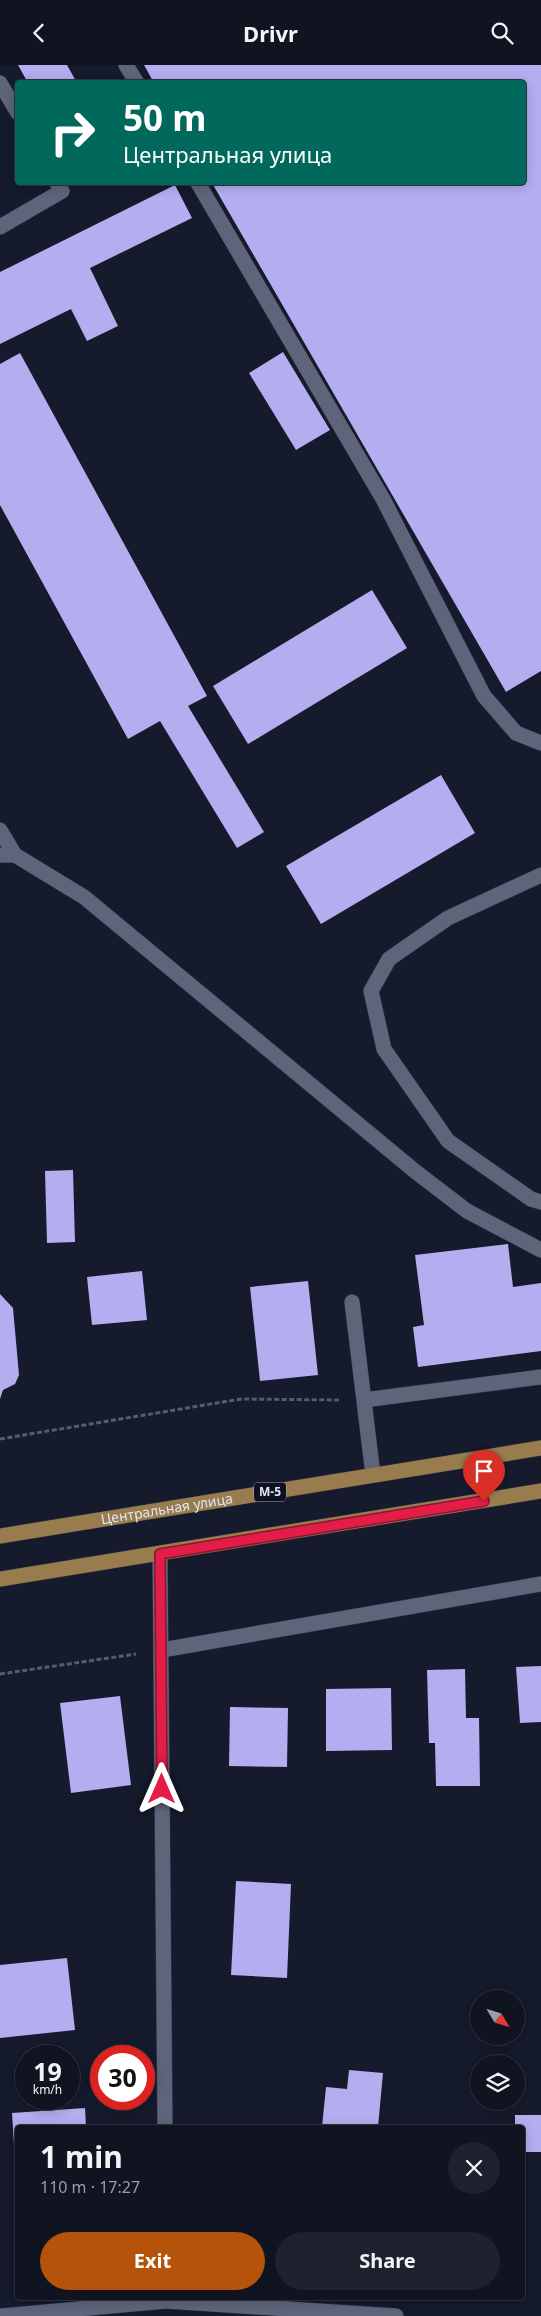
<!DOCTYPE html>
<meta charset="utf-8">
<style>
:root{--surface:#101421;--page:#1e212e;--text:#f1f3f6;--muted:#9c9ea5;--line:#30333f;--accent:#b45309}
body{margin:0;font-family:"Noto Sans",sans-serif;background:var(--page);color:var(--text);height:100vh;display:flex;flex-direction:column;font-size:19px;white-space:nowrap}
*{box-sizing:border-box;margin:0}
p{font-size:16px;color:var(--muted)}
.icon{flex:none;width:28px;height:28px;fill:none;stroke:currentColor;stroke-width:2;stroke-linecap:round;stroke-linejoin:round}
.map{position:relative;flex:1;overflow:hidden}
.side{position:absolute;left:15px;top:2060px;width:510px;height:175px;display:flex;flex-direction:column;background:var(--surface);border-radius:5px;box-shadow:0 2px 12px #0003,0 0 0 1px var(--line)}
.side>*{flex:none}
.hud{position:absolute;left:15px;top:15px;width:511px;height:105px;border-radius:5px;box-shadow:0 2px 12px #0003,0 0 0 1px var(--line);background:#00695c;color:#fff;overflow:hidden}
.needle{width:32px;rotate:128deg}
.buttons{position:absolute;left:470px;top:1925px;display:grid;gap:10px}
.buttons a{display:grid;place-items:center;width:55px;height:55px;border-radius:50%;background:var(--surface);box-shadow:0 2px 12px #0003,0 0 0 1px var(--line);font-size:25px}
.speed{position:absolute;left:15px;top:1980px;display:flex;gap:10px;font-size:25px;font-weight:700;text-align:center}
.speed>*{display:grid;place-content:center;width:65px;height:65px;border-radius:50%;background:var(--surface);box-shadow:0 2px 12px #0003,0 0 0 1px var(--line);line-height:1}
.speed small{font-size:12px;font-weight:400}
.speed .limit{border:8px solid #d22;background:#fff;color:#111}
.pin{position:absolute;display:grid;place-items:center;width:42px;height:42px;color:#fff;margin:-51px -21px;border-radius:50% 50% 50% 0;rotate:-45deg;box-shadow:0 0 5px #0007}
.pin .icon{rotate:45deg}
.me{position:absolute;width:55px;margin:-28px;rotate:0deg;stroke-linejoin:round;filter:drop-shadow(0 0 4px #0008)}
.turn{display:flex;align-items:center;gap:18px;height:105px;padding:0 25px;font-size:22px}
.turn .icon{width:65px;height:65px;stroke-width:2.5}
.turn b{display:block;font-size:35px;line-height:42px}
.round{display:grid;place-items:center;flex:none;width:52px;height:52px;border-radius:26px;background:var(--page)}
.overview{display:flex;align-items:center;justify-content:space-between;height:85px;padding:0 25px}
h1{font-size:30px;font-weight:700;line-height:38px}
.primary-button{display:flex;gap:10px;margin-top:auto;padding:10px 25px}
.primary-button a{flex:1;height:58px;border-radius:30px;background:var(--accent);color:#fff;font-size:20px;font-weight:700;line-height:58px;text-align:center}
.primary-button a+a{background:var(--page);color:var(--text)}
header{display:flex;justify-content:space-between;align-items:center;height:65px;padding:0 25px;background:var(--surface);font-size:22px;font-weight:700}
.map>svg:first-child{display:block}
.building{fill:#b4adef}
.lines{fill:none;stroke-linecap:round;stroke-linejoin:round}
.service-casing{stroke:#303240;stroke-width:16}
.minor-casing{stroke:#303240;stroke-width:16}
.primary-casing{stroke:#303240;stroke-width:16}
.path{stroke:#575c6c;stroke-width:3;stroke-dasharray:5 2.5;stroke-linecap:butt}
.service{stroke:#5e657a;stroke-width:15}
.minor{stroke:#5e657a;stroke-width:15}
.primary{stroke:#997c4d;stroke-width:15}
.route-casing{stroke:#92132f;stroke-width:12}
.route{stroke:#e11d48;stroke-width:9}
.labels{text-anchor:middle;stroke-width:5;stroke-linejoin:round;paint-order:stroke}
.shield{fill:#0d1122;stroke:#a2a6b4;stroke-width:1}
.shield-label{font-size:12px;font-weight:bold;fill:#e2e6f3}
.street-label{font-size:14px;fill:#e2e6f3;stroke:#0d1122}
</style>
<header><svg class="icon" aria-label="back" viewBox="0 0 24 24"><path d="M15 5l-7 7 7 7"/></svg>Drivr<svg class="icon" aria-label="search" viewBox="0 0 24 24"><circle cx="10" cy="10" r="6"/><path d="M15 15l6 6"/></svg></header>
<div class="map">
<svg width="541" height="2251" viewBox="0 0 541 2251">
<rect width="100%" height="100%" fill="#151a2c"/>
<path class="building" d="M18,0H67L77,18H28Z
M144,0H541V606L506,627L212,118H524V18H154Z
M175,120L192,153L90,203L118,261L87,276L71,244L0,279V207Z
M283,287L330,365L296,385L249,308Z
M20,288L207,631L188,641L264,767L237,783L160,656L128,674L0,440V299Z
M372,525L407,583L248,679L213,621Z
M441,710L475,768L321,859L286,801Z
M73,1105L75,1177L47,1178L45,1106Z
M508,1179L513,1222L541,1218V1286L418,1302L413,1262L424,1260L415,1190Z
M142,1206L147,1255L92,1260L87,1212Z
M308,1216L318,1310L260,1316L250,1222Z
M0,1229L13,1243L19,1310L15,1319L3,1325L0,1334Z
M541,1601V1657L520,1658L516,1602Z
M465,1604L466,1653H479L480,1721H436L435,1678H429L427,1605Z
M391,1623L392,1685L326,1686V1624Z
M120,1631L131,1720L71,1728L60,1638Z
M230,1642L288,1643L287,1702L229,1701Z
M236,1816L291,1819L287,1913L231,1910Z
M67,1893L75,1965L0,1973V1900Z
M349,2005L383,2008L378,2062H322L326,2022L347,2024Z
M85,2043L86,2062H18L16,2111L12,2048Z
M515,2050H541V2087H522V2062H515Z"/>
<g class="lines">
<g class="service-casing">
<path id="service" d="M126,0L137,18
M0,18L18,48
M198,118L383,434L484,631L516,668L541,678
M0,162L62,126L57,118
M0,765L15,790
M541,810L448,853L389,894L371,926L384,984L448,1076L531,1134L541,1137
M352,1237L373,1410
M364,1335L541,1312
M162,1585L541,1519"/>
</g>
<g class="minor-casing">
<path id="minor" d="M0,790H15L84,832L416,1107L467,1146L541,1185
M160,1489L165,2062
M2,2251L166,2236L396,2251"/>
</g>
<g class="primary-casing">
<g id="primary">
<path id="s1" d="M0,1471L541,1383"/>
<path d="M0,1514L541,1426"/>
</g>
</g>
<path class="path" d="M0,1374L241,1334L339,1335
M0,1609L136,1589"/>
<use href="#service" class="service"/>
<use href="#minor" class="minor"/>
<use href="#primary" class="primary"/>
</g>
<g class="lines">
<g class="route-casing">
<path id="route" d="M162,1724L160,1489L484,1436"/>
</g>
<use href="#route" class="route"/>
</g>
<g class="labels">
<rect class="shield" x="254" y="1417.5" width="32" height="19" rx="4"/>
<g class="shield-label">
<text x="270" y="1431">М-5</text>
</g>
<g class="street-label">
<text dy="5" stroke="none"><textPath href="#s1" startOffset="169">Центральная улица</textPath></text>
</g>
</g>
</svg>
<div class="buttons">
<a><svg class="needle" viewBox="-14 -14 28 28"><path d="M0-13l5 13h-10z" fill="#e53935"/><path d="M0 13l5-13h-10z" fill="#9c9ea5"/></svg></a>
<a><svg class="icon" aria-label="layers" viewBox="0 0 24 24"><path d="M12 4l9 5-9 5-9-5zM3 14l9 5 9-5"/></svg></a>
</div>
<div class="speed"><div>19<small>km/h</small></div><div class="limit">30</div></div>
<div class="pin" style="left:484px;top:1436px;background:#d93025"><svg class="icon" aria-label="arrive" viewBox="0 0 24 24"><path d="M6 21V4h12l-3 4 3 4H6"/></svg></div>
<svg class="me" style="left:162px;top:1724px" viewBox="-20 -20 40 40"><path d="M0-17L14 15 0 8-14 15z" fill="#e11d48" stroke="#fff" stroke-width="4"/></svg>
<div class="hud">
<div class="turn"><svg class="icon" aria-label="right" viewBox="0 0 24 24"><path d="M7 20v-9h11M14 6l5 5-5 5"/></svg><div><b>50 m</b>Центральная улица</div></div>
</div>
<section class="side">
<div class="overview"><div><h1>1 min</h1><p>110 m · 17:27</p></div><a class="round"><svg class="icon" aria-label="close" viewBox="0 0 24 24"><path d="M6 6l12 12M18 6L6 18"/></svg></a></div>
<div class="primary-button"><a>Exit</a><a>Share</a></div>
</section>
</div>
